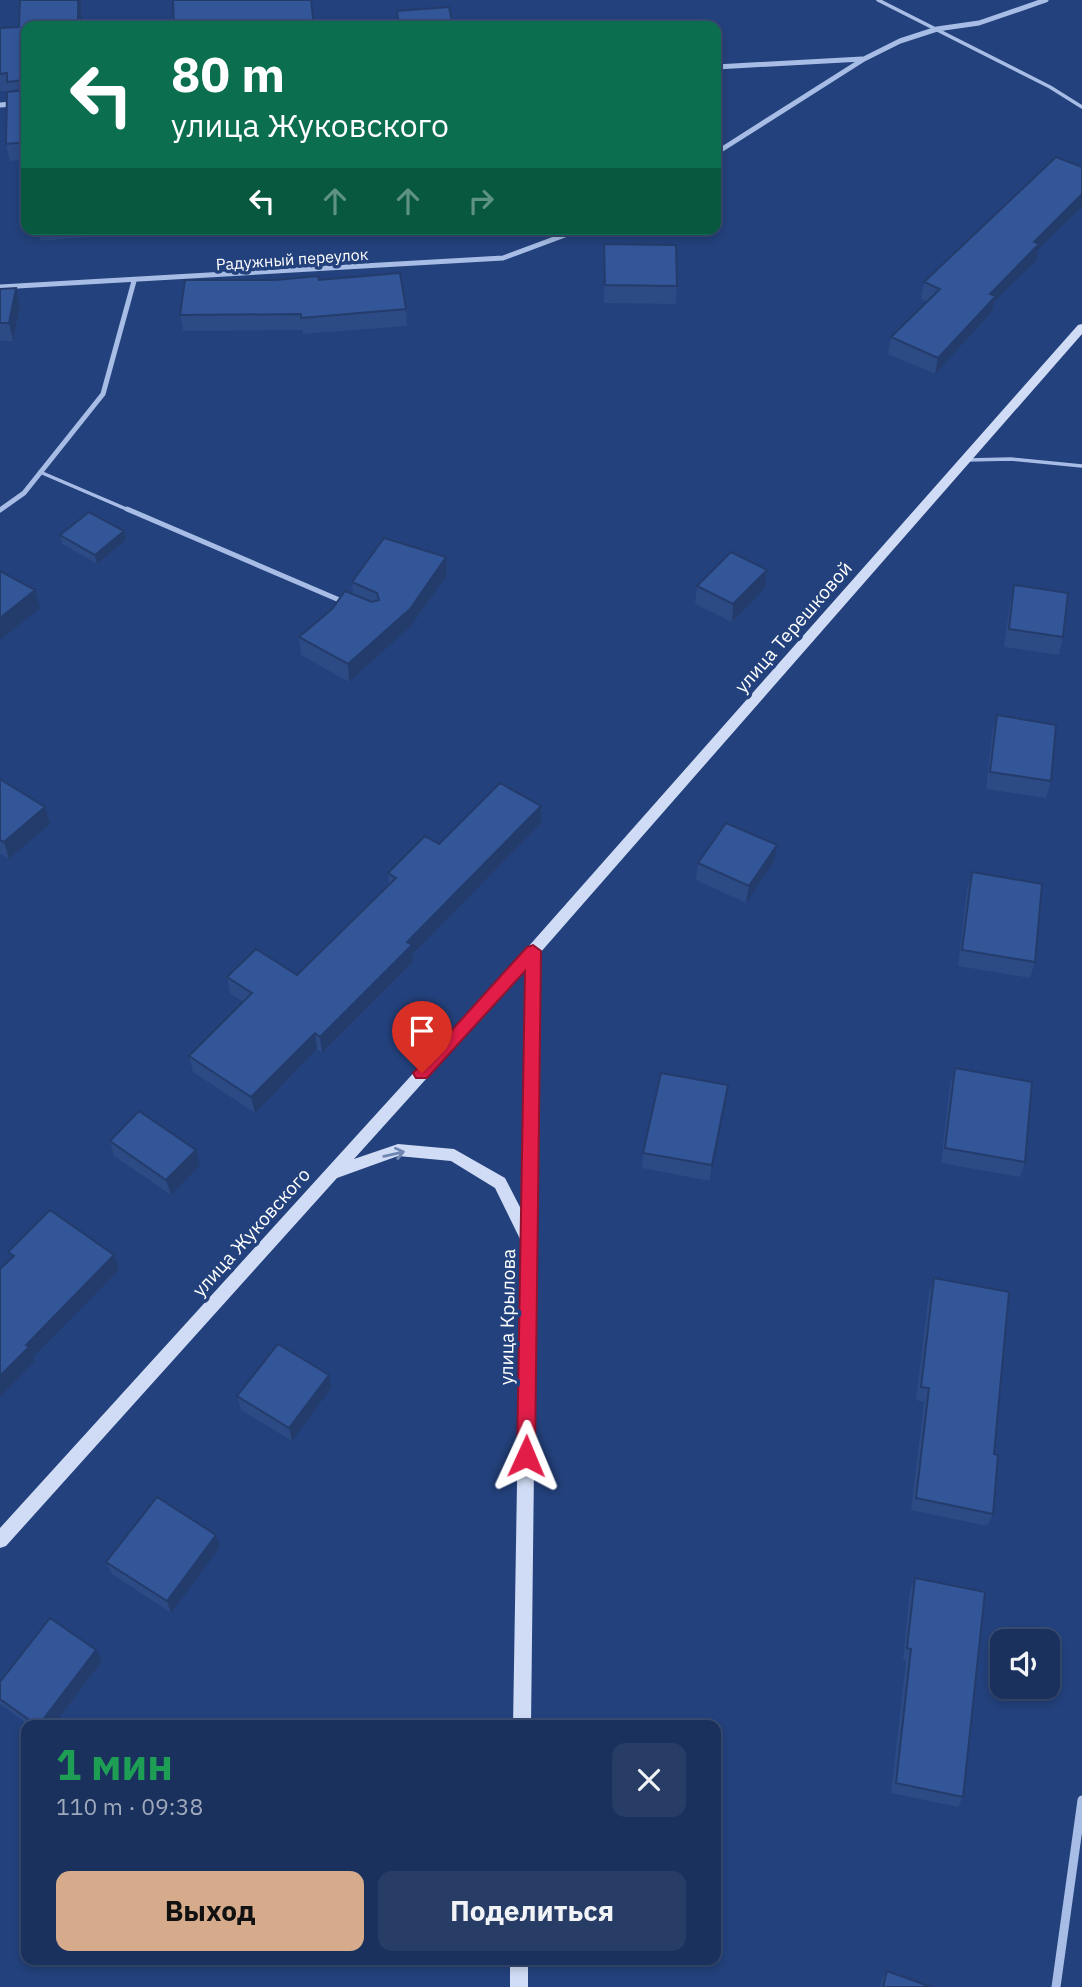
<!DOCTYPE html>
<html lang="ru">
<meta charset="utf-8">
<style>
:root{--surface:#1a315d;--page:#273d66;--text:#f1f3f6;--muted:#9fa9bc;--line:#384c72;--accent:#d6ab8b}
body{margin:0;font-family:"IBM Plex Sans",sans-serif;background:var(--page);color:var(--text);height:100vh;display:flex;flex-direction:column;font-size:26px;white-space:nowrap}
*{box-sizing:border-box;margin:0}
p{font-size:23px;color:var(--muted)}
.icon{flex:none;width:38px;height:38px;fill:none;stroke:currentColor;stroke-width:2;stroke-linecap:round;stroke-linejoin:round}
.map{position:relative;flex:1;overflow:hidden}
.side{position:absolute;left:21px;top:1720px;width:700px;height:245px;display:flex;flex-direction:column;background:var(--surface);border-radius:14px;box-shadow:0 4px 10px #0003,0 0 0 2px var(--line)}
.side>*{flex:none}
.guide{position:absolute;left:21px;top:21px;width:700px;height:214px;border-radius:14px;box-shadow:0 4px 10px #0003,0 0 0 2px var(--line);background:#0b6e4f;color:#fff;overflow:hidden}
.controls{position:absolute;left:990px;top:1629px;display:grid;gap:14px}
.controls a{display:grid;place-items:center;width:70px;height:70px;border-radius:14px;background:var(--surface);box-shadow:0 4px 10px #0003,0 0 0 2px var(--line);font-size:35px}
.pin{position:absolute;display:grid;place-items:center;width:60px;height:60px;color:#fff;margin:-72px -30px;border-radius:50% 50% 50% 0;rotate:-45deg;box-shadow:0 0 7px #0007}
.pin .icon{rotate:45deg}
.me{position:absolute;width:77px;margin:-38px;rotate:1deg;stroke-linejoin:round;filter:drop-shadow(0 0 5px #0008)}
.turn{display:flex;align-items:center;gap:24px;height:147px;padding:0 35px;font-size:32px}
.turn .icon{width:91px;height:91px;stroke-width:2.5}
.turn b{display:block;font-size:49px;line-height:60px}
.lanes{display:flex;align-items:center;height:66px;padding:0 35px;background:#0003;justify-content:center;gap:35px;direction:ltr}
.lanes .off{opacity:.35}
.round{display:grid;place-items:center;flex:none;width:74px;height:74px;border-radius:14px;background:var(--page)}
.summary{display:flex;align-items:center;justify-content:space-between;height:119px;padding:0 35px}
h1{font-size:42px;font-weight:700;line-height:52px;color:#1e9e55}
.button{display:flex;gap:14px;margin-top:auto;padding:14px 35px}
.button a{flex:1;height:80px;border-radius:14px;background:var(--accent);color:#111;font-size:28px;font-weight:700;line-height:80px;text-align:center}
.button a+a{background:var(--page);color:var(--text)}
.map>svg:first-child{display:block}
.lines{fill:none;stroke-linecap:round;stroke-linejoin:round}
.lane-far1{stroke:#a7bde5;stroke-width:3.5}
.lane{stroke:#a7bde5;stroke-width:5}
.street-far1{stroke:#a7bde5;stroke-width:5}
.street{stroke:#a7bde5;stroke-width:9}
.secondary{fill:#d0dcf5;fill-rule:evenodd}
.wall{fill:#2c4a84}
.shaded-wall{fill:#243c6b}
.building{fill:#335699;stroke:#243c6b;stroke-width:2}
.oneway{stroke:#7187b2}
.route{fill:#e11d48;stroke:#92132f;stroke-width:2}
.labels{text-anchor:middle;stroke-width:7;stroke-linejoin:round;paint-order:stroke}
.far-street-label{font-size:16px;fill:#fff;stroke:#23417c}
.street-label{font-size:19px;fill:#fff;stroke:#23417c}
</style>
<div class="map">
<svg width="1082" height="1987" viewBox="0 0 1082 1987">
<rect width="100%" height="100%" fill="#23417c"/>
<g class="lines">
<path class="lane-far1" d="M878,0L1050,87L1082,107
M967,460L1011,459L1082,466
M40,472L131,511"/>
<path class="lane" d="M127,509L344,602"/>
<path class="street-far1" d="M716,67L862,59
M0,105L26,103
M716,153L864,59L900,41L937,29L979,23L1046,0
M0,287L503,258L581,229
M0,510L24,493L103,394L134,281"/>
<path class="street" d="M1056,1987L1082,1800"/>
<path class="secondary" d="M1082,324V334L540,953L531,1726H513L521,1241L495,1188L451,1161L398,1156L337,1178L6,1546L0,1548V1528L528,947L1078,325ZM526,968L522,1211L505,1178L454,1149L398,1144L354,1159Z
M510,1960H528V1987H510Z"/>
</g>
<path class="wall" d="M20,0H81L82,26H26V160L10,161L6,144L9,92V91H0V28L19,27Z
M1082,167V207L1038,250L1036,261L994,302L992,312L935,374L888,354L891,337L927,301L921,299L924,282Z
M38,229H98V236L41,241Z
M604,244L677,286L676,304L604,303Z
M319,280L406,309L407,326L303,334V330L183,331L180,315Z
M0,289L20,306L13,341H0Z
M124,531L126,540L97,564L62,544L60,535Z
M446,557L447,575L411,626L349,682L301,655L299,637L332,609L353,594L352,582Z
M767,570L765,588L732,622L695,604L697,586Z
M1014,585L1063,637L1059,655L1004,647L1010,603Z
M997,715L1051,781L1046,798L986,789L992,733Z
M0,779L45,807L50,824L9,859L1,854L0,855Z
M541,823L412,955L413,962L322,1053L317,1049L255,1113L193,1072L189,1056L243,1002L230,993L227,977L297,975L389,885L388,873L439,844Z
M774,862L746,903L696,880L698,863Z
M972,872L1035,962L1030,978L958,966L967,889Z
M955,1068L1025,1162L1020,1177L941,1163L950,1084Z
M728,1085L710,1181L642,1168L643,1153Z
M110,1141L196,1150L200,1165L171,1195L114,1156Z
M934,1278L994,1454L993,1514L987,1526L911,1510L924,1402L916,1400L929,1292Z
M331,1388L292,1441L241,1410L237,1396Z
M216,1535L220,1547L171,1613L112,1574L106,1562Z
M915,1578L963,1797L958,1807L891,1793L906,1660H903L910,1589Z
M102,1661L53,1726H30L0,1704V1682Z
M887,1971L931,1987H880L882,1979Z"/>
<path class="shaded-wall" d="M78,0H81L82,26H78Z
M1082,194V207L1038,250L1036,261L994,302L992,312L935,374L938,358L990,294L1034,242Z
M16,288L20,306L13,341L9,323Z
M124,531L126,540L97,564L95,555Z
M446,557L447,575L411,626L349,682L348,664Z
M767,570L765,588L732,622L733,604Z
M35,590L40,608L0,640V618Z
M541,806V823L412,955L413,962L322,1053L320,1037L407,942Z
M45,807L50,824L9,859L4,842Z
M777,845L774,862L746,903L749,886Z
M315,1033L317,1049L255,1113L251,1097Z
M728,1085L726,1101L710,1181L712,1165Z
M196,1150L200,1165L171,1195L166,1180Z
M114,1255L119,1270L33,1357L35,1361L0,1397V1376L26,1345Z
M329,1375L331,1388L292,1441L289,1428Z
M216,1535L220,1547L171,1613L167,1601Z
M96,1650L102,1661L53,1726H39Z"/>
<path class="building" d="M20,0H78V26H26V84L23,80L7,82V73L0,74V28L19,27Z
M173,0H311L314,26H174Z
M449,7L453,26H399L397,11Z
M26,87V142L6,144L7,92L25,90Z
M1056,157L1082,167V194L1034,242L1039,244L990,294L996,296L938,358L891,337L940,289L924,282Z
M604,244L676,245L677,286L605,285Z
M400,273L406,309L301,318V314L180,315L185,280H276L318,276L319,280Z
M16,288L9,323H0V289Z
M89,512L124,531L95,555L60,535Z
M384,538L446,557L410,609L348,664L299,637L332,609L345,591L372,602L379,600L377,593L352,582Z
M731,552L767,570L733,604L697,586Z
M0,571L35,590L0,618Z
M1014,585L1068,593L1063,637L1009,629Z
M997,715L1056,725L1051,781L990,772Z
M0,779L45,807L4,842L0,840Z
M500,783L541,806L407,942L412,945L320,1037L315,1033L251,1097L189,1056L252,993L227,977L256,949L297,975L396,878L388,873L425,836L439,844Z
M726,823L777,845L749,886L698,863Z
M972,872L1042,884L1035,962L962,950Z
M955,1068L1032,1082L1025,1162L945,1148Z
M661,1073L728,1085L712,1165L643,1153Z
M139,1111L196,1150L166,1180L110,1141Z
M50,1210L114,1255L26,1345L29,1347L0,1376V1269L14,1256L8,1252Z
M934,1278L1009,1292L994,1454L998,1455L993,1514L916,1498L929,1388L921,1387Z
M278,1344L329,1375L289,1428L237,1396Z
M157,1497L216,1535L167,1601L106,1562Z
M915,1578L985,1592L963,1797L896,1783L911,1649L907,1648Z
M50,1618L96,1650L38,1726L0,1699V1682Z
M887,1971L931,1987H883Z"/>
<defs><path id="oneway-shaft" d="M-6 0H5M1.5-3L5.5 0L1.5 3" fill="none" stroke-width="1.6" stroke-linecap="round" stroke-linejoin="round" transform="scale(1.75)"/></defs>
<use class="oneway" href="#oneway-shaft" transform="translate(394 1154) rotate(-13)"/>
<path class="route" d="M533,945L541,951L535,1456L533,1462L526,1465L520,1462L517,1456L525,971L427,1078H416L413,1073L527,947Z"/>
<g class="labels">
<g class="far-street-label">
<text transform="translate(292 259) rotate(-4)" y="6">Радужный переулок</text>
</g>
<g class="street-label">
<text transform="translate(793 627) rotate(-49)" y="7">улица Терешковой</text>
<text transform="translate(251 1232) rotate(-48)" y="7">улица Жуковского</text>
<text transform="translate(507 1317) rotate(-89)" y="7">улица Крылова</text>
</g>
</g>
</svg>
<div class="controls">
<a><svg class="icon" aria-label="sound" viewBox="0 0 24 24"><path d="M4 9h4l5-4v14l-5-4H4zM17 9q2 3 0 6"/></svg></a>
</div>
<div class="pin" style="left:422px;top:1073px;background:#d93025"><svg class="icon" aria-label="arrive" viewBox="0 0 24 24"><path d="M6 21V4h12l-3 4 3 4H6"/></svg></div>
<svg class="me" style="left:526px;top:1456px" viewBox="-20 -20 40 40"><path d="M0-17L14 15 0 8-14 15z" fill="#e11d48" stroke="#fff" stroke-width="4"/></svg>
<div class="guide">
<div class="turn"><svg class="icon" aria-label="left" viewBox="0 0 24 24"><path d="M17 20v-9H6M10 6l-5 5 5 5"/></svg><div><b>80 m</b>улица Жуковского</div></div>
<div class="lanes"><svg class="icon" aria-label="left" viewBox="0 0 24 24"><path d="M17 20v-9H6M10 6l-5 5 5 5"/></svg><svg class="icon off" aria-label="ahead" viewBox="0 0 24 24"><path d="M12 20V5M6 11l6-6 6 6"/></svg><svg class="icon off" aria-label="ahead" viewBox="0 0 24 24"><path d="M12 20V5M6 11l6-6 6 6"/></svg><svg class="icon off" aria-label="right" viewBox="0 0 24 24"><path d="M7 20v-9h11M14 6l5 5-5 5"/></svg></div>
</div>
<section class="side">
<div class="summary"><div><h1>1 мин</h1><p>110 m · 09:38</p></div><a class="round"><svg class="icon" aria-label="close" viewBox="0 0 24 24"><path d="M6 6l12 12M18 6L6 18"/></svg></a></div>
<div class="button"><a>Выход</a><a>Поделиться</a></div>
</section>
</div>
